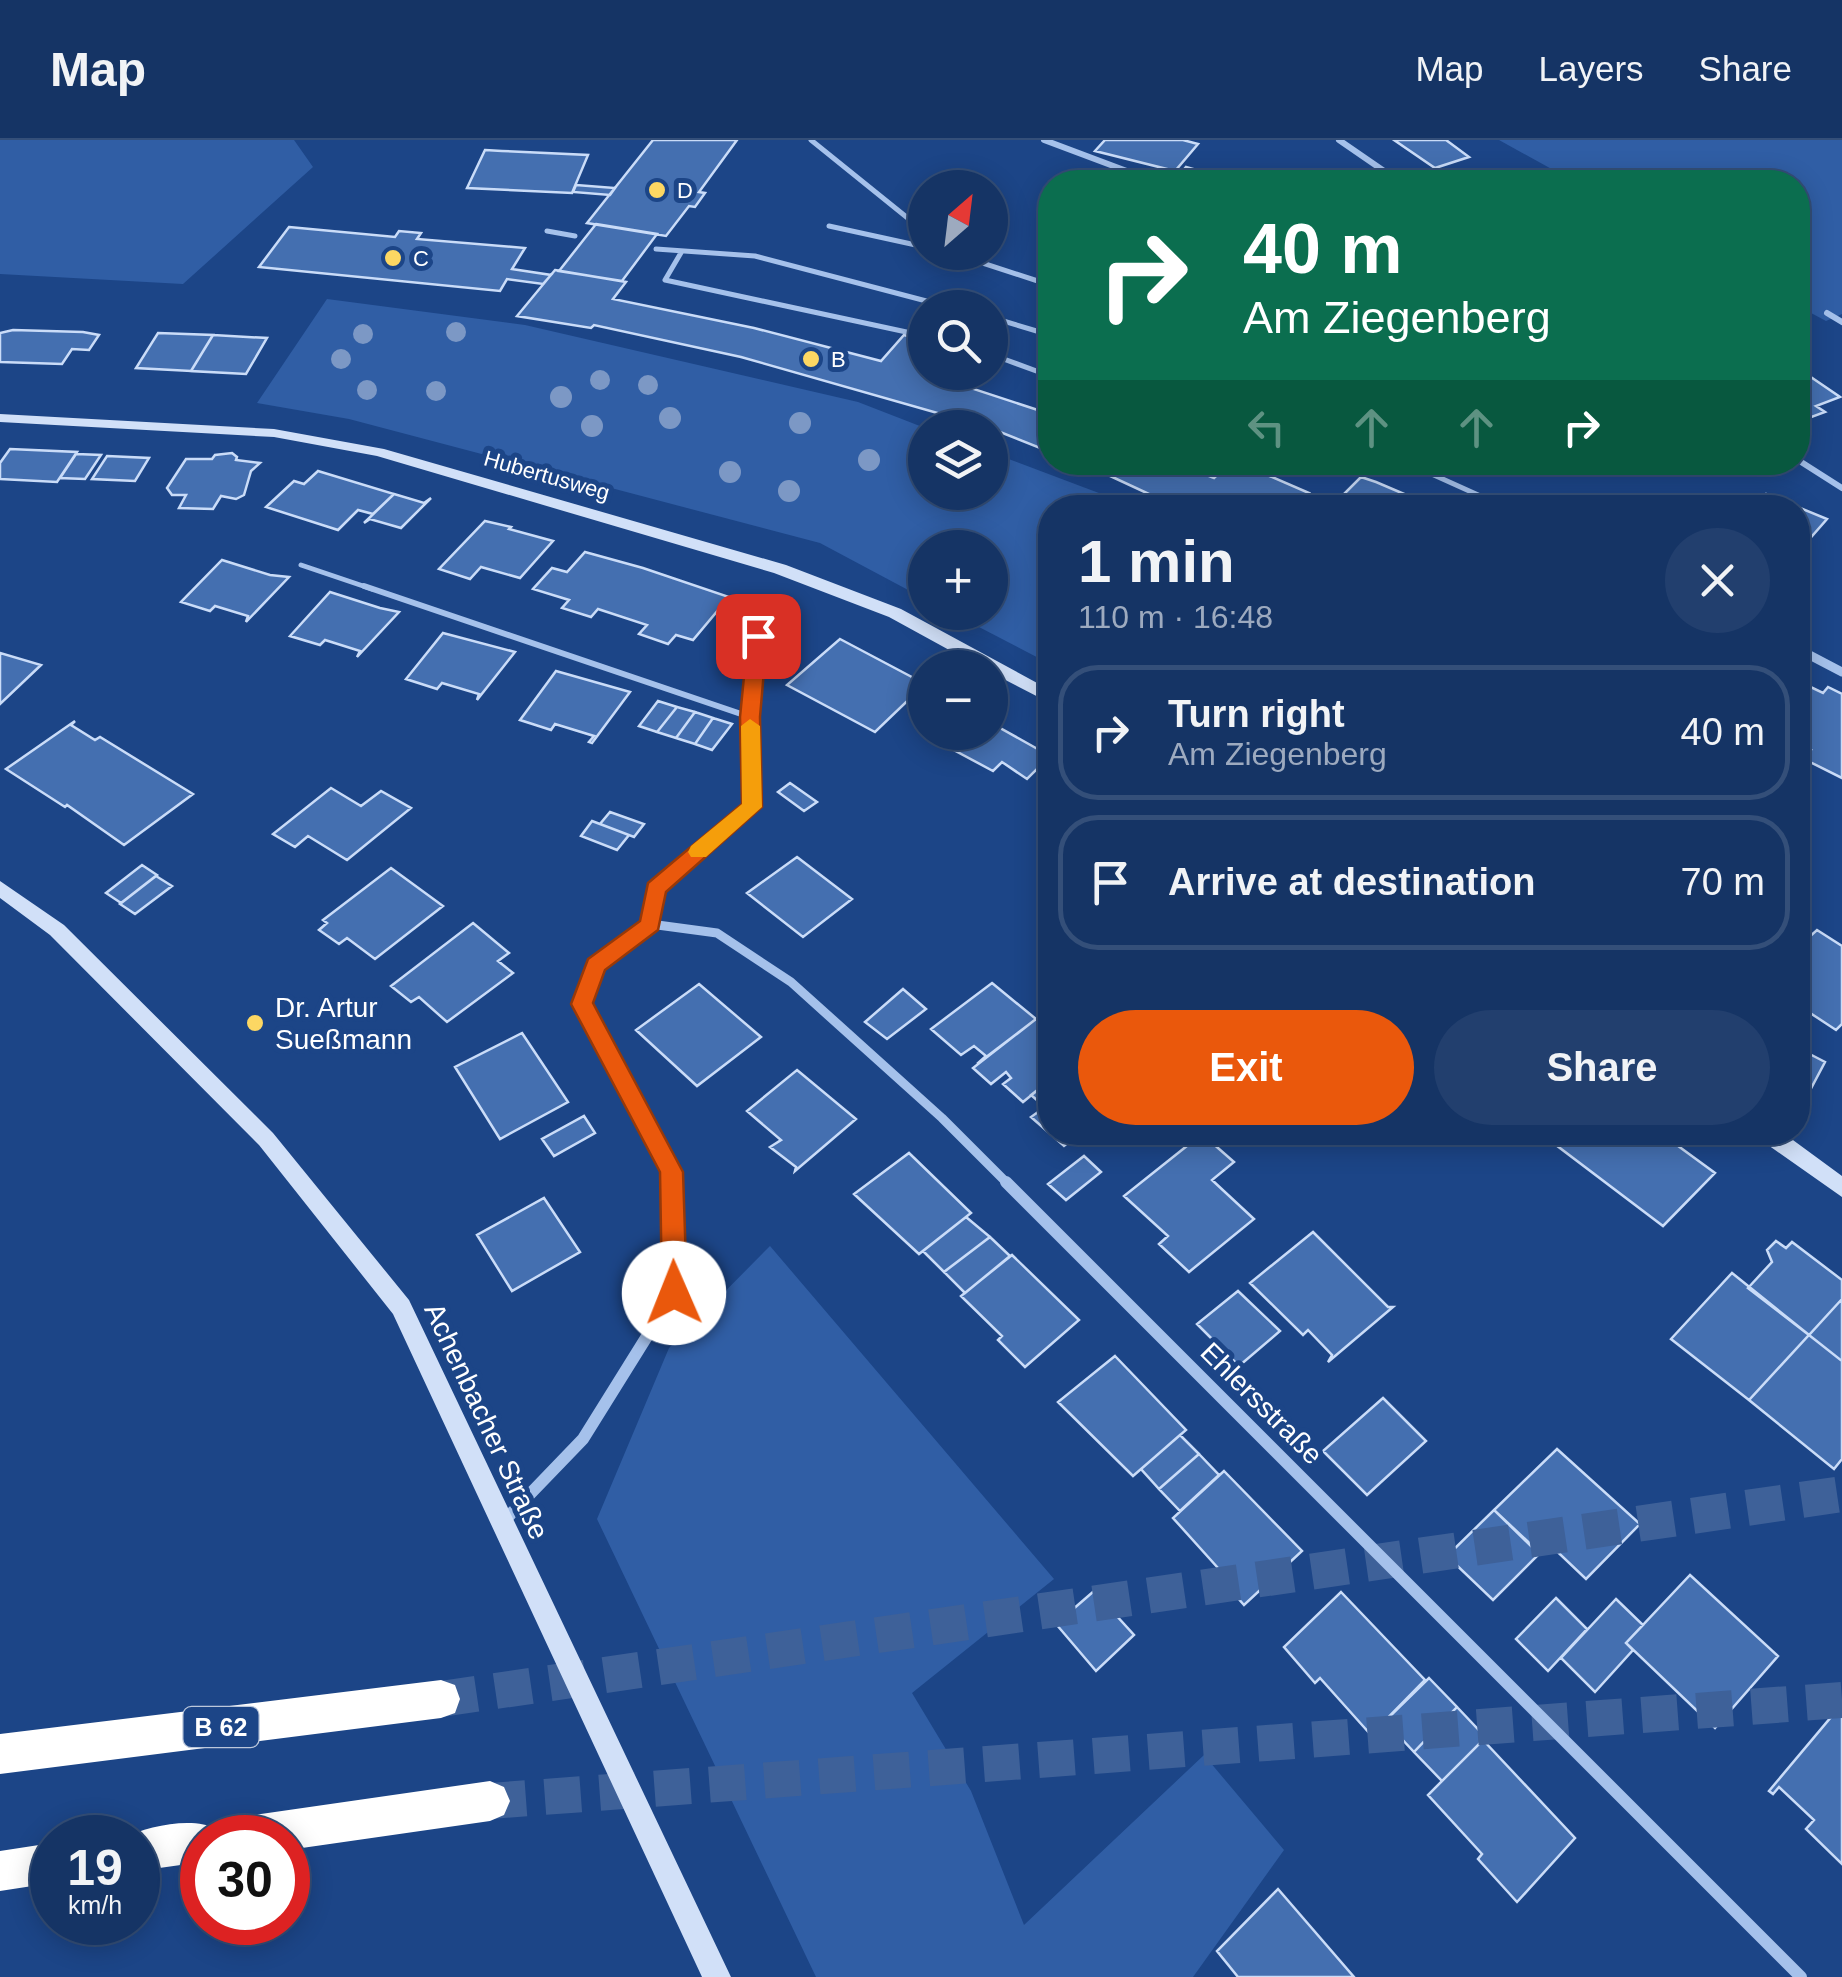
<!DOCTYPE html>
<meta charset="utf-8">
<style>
:root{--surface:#153465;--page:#223f6e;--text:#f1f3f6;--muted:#9daabf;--line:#344f79;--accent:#ea580c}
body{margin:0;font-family:Arial,sans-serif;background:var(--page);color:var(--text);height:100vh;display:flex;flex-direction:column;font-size:38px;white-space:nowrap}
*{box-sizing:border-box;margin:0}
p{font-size:32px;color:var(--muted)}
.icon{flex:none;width:55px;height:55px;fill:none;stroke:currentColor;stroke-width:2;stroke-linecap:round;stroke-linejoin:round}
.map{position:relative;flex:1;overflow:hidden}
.sheet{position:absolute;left:1038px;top:355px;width:772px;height:650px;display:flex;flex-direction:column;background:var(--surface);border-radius:40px;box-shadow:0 5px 25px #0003,0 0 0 2px var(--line)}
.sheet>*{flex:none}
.banner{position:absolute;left:1038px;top:30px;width:772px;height:305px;border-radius:40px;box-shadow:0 5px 25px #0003,0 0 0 2px var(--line);background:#0b6e4f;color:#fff;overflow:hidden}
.needle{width:65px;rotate:28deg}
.fabs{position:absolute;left:908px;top:30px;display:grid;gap:20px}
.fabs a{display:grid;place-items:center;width:100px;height:100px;border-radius:50%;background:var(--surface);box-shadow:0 5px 25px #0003,0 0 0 2px var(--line);font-size:50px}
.speed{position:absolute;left:30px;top:1675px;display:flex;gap:20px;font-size:50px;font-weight:700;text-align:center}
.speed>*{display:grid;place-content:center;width:130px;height:130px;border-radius:50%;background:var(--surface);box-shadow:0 5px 25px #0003,0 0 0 2px var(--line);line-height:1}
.speed small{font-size:25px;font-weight:400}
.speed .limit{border:15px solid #d22;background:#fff;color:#111}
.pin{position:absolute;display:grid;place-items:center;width:85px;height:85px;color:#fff;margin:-42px;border-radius:20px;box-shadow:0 5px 15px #0006}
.me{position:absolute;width:110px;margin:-55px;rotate:359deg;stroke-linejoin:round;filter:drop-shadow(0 0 8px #0008)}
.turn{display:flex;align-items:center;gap:35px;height:210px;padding:0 40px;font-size:45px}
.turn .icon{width:130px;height:130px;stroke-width:2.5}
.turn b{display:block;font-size:70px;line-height:85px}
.lanes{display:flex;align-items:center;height:95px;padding:0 40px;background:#0003;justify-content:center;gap:50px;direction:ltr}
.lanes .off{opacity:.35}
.round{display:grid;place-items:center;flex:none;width:105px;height:105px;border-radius:52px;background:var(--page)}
.overview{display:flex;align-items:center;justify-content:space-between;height:170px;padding:0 40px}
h1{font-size:60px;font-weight:600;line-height:75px}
.cta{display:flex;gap:20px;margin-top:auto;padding:20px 40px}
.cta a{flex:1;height:115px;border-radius:60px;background:var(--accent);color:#fff;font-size:40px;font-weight:600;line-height:115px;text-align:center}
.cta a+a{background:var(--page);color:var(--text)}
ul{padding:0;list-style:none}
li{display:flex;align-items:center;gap:30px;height:135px;margin:0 20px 15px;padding:0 20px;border:5px solid var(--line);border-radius:40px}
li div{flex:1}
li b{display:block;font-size:38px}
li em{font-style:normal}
header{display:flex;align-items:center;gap:60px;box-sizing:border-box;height:140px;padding:0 50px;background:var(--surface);border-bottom:2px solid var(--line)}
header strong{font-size:48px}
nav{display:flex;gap:55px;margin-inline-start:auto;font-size:35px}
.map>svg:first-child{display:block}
.green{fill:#305ea5}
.building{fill:#446fb0;stroke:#cadcf8;stroke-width:2.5}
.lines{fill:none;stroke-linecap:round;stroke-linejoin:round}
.highway-tunnel{stroke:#3e6199;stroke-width:36;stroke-dasharray:36 19;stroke-linecap:butt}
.lane-far1{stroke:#a5c1eb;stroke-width:5}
.lane{stroke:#a5c1eb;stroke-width:6}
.street-far2{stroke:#a5c1eb;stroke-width:6}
.street-far1{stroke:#a5c1eb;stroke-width:9}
.street{stroke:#a5c1eb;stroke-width:12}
.secondary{fill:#d1e0f8;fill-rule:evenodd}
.highway{fill:#fff;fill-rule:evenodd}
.tree{fill:#7c98c5}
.route{fill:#ea580c;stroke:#983908;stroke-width:2.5}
.slow{fill:#f59e0b}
.poi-dot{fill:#fcd763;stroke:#1c4587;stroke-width:4}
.labels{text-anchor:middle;stroke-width:10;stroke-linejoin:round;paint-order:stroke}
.far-poi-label{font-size:22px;fill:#fff;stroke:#1c4587;text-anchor:start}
.far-street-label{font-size:22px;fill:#fff;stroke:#1c4587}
.shield{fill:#1c4587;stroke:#bbc7db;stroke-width:2.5}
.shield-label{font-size:25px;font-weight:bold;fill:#fff}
.poi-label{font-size:28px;fill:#fff;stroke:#1c4587;text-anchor:start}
.street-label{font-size:28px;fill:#fff;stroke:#1c4587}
</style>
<header>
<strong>Map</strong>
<nav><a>Map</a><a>Layers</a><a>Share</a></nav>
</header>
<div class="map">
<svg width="1842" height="1837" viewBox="0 0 1842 1837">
<rect width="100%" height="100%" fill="#1c4587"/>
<path class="green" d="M0,0H294L313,27L183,144L0,134Z
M1499,0H1842V174L1826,181L1798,166V42H1575Z
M327,159L525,185L858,262L925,288V352H990V312L1136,367L1050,368V524L952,473L990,472V408H925V459L820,403L349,279L257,263Z
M770,1106L1054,1439L912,1553L971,1651L1024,1785L1204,1615L1284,1710L1193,1837H816L597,1379L669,1208Z"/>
<path class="building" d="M653,0H737L699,52L705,53L695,67L689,66L666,96L587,83Z
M1105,0H1183L1198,4L1175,31L1095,11Z
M1394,0H1446L1469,17L1435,28Z
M485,10L502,11L588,15L572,53L467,48Z
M1186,27L1200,31L1227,42L1175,40Z
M576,45L615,48L610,55L573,52Z
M596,84L657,94L622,141L559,131Z
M289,87L395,97L399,91L421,93L417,99L525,108L512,129L551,135L543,144L507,139L500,151L259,127Z
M555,130L626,142L613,159L754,188L881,221L904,195L925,201V232H945L940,238L1050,274V312L990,288L741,217L594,185L591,188L517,176Z
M13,190L83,192L99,195L89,210L72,209L62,224L0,222V193Z
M158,193L213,195L191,231L136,228Z
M213,195L267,198L246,234L191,231Z
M1802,231L1840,257L1816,266L1825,272L1798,282V233Z
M10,309L77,312L57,342L0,339V323Z
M232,313L237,317L236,320L260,323L251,331L244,355L236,359L221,356L213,369L179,368L186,355H172L167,348L186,319H212L215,315Z
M76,314L101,315L85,339L60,338Z
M107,316L149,318L135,341L92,339Z
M1080,322H1174L1214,338L1231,322H1237L1309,353L1295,368H1179Z
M318,331L394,354L373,374L358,370L338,390L266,367L294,341L304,344Z
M1361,337L1376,342L1437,368H1330Z
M394,354L424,363L431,358L401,388L370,379L364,383Z
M1308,354L1333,365L1295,368Z
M1766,354L1827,379L1806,403L1798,400V368H1753Z
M485,381L511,387L509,389L553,401L520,438L481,427L470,439L439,429Z
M585,412L643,428L729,457L693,500L676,495L668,504L639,494L647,485L598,469L591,477L562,468L569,460L533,449L552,428L567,432Z
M222,420L270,435L289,437L246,482L248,476L215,466L210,471L181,462Z
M330,452L380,468L399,472L357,517L360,511L325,500L320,505L290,496Z
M443,493L515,512L477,560L479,554L442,543L437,549L406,539Z
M840,499L925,544L875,592L787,545Z
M0,513L41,525L0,564Z
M556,531L630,552L592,603L589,602L594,596L555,584L551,590L520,580Z
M1798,541L1823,553L1828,547L1842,554V638L1804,619L1811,610L1798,603Z
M658,561L677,567L657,592L639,586Z
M677,567L695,572L676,598L657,592Z
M695,572L713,578L695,604L676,598Z
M713,578L732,584L712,610L695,604Z
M990,580L993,584L1050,616L1027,639L1002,622L993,631L935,600L943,592H990Z
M75,581L71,585L95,600L100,597L193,654L124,705L67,665L65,667L6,629Z
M790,643L817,662L804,671L778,652Z
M331,648L361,666L381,651L411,668L347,720L308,696L295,707L273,694Z
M610,672L644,684L634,697L600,684Z
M592,681L600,684L629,695L617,710L581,696Z
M797,717L852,759L803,797L747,753Z
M142,725L157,735L121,763L106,753Z
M391,728L443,766L375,819L347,798L339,804L319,790L327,783L323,780Z
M156,736L172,746L135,774L120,764Z
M473,783L509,813L498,821L513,833L447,882L419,857L411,862L391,846Z
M1817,790L1842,806V884L1836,890L1798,865L1804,854L1798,850V807Z
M992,843L1036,879L977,924L986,916L974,906L961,915L931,889Z
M699,844L761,897L697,946L636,890Z
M903,849L926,869L887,899L865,882Z
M1036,879L1050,891V940L1023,962L1003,944L1011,938L1006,932L991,944L973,928Z
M522,893L568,962L500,999L455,927Z
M1798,908L1825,922L1807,956L1798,951Z
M797,930L856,979L795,1031L796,1027L770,1007L781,1000L747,971Z
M1050,940V992H1082L1064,1006L1031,977L1045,967L1031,955Z
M584,976L595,993L554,1016L542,999Z
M1569,992H1659L1715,1033L1663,1086L1556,1005Z
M1202,994L1234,1022L1212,1040L1254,1079L1189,1132L1159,1104L1168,1096L1124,1056Z
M909,1013L971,1073L919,1114L854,1054Z
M1084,1016L1101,1032L1066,1060L1048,1044Z
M544,1058L580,1112L512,1151L477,1095Z
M966,1077L990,1097L944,1132L923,1111Z
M1313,1092L1388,1167H1393L1328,1222L1332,1215L1308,1190L1303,1195L1250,1143Z
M990,1097L1010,1116L965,1153L944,1132Z
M1776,1101L1786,1108L1792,1102L1842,1140V1159L1809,1195L1748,1148L1772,1122L1767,1110Z
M1012,1115L1079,1180L1025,1227L998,1200L1002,1196L961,1156Z
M1732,1133L1809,1195L1749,1260L1671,1199Z
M1238,1151L1280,1191L1239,1226L1197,1184Z
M1842,1159V1221L1809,1195Z
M1809,1195L1842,1221V1319L1834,1329L1749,1260Z
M1115,1216L1186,1290L1133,1336L1058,1262Z
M1383,1258L1426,1301L1367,1355L1323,1311Z
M1180,1295L1199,1314L1159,1349L1141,1329Z
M1557,1309L1640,1384L1586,1439L1543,1398L1533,1408L1494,1370Z
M1199,1314L1219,1335L1180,1371L1159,1349Z
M1224,1331L1302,1411L1244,1465L1214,1431L1218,1428L1173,1378Z
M1494,1370L1540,1413L1493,1460L1447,1416Z
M1690,1435L1778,1516L1715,1588L1626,1503Z
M1094,1451L1134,1495L1096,1531L1056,1484Z
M1341,1452L1425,1540L1371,1595L1320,1538L1315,1543L1284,1507Z
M1556,1458L1587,1489L1548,1531L1516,1499Z
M1616,1459L1643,1485L1626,1503L1633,1510L1595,1552L1561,1518Z
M1429,1538L1457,1567L1414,1612L1385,1581Z
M1842,1564V1724L1806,1689L1814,1680L1779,1647L1773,1654L1769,1651Z
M1457,1567L1489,1601L1483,1600L1442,1641L1414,1612Z
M1483,1600L1575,1698L1517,1762L1478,1719L1482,1714L1428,1655Z
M1278,1749L1354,1837H1238L1217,1811Z"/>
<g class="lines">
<path class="highway-tunnel" d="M441,1559L1842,1354
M490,1661L1842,1560"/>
<path class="lane-far1" d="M811,0L925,92
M829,86L925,107
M547,91L575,96
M656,109L755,116L953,168
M682,111L665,140L925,196
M949,112L1050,145
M990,177L1050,195
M990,214L1050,236
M1405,322L1507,368
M301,425L372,449"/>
<path class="lane" d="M364,446L750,577"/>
<path class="street-far2" d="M1044,0L1156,42
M1339,0L1400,42
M1827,173L1842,182
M1798,320L1842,348"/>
<path class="street-far1" d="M1798,509L1842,532
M650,784L717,793L791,842L942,978L1009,1045
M672,1045V1032L582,863L596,825L650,784L655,748L752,667L750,577L758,496"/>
<path class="street" d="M1006,1042L1801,1837
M502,1383L583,1299L674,1153L672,1042"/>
<path class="secondary" d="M0,274L274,289L384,309L786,425L901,469L1050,550V563L990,532V528H982L889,477L774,433L377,316L274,297L0,282Z
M0,741L64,785L273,993L409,1160L731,1837H702L393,1174L259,1005L50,795L0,758Z
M1755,992H1782L1842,1036V1057L1758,998Z"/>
<path class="highway" d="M441,1540L455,1545L460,1559L455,1573L441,1578L0,1634V1594Z
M490,1641L504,1647L510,1661L504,1675L490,1681L288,1710V1698H202V1722L138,1731V1698H123C147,1686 193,1676 217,1689L219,1684L233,1678Z
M52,1703V1743L0,1751V1711Z"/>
</g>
<g class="tree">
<circle cx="456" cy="192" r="10"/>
<circle cx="363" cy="194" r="10"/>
<circle cx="341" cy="219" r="10"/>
<circle cx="600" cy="240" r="10"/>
<circle cx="648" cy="245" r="10"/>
<circle cx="367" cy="250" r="10"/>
<circle cx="436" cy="251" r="10"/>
<circle cx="561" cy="257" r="11"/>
<circle cx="670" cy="278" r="11"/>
<circle cx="800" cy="283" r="11"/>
<circle cx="592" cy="286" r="11"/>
<circle cx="869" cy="320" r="11"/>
<circle cx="730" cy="332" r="11"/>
<circle cx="789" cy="351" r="11"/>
</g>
<path class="route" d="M758,490L767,496L760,577L762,667L666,752L658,790L605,830L593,863L683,1032L687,1153L683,1161L674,1165L666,1161L662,1153L660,1032L571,864L588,819L640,781L648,743L742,664L740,577L748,496Z"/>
<path class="slow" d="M750,579L760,586L762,667L706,717H691L688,712L691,706L742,664L741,586Z"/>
<g class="poi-dot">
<circle cx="657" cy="50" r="10"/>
<circle cx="393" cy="118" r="10"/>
<circle cx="811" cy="219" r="10"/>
<circle cx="255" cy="883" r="10"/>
</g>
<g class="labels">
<g class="far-poi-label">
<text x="677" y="58">D</text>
<text x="413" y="126">C</text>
<text x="831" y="227">B</text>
</g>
<g class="far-street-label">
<text transform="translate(547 335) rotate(16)" y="8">Hubertusweg</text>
</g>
<rect class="shield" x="183.5" y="1567" width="75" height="40" rx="8"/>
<g class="shield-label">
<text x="221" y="1596">B 62</text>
</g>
<g class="poi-label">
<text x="275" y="877">Dr. Artur<tspan x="275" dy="32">Sueßmann</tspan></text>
</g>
<g class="street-label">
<text transform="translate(1262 1263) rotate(45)" y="10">Ehlersstraße</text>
<text transform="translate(487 1281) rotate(65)" y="10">Achenbacher Straße</text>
</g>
</g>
</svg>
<div class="fabs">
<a><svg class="needle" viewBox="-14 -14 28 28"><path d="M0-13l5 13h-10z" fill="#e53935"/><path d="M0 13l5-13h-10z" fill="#9daabf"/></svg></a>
<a><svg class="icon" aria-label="search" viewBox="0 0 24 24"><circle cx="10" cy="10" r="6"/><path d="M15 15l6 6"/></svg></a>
<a><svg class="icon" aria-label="layers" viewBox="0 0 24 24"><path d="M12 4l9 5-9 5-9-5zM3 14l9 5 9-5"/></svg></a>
<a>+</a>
<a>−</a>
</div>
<div class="speed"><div>19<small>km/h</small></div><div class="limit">30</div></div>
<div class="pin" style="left:758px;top:496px;background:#d93025"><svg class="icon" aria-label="arrive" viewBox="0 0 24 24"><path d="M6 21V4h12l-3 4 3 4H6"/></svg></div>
<svg class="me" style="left:674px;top:1153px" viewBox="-20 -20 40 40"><circle r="19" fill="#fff"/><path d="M0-13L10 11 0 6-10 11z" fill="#ea580c"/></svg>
<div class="banner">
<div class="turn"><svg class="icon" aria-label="right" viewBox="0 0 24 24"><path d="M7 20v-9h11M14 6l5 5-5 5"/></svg><div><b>40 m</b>Am Ziegenberg</div></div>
<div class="lanes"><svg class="icon off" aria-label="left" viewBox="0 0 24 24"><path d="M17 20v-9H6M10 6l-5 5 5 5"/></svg><svg class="icon off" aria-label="ahead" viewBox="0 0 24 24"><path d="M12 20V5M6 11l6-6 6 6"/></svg><svg class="icon off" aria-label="ahead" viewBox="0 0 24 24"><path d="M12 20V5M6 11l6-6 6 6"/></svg><svg class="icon" aria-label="right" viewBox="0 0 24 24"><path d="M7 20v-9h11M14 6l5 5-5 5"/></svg></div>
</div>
<section class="sheet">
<div class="overview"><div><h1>1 min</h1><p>110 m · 16:48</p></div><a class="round"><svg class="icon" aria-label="close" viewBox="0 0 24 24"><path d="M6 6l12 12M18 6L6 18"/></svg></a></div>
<ul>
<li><svg class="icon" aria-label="right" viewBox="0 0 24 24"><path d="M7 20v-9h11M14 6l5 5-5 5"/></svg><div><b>Turn right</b><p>Am Ziegenberg</p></div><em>40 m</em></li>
<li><svg class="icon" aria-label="arrive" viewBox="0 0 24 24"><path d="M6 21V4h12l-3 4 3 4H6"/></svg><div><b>Arrive at destination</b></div><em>70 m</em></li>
</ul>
<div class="cta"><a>Exit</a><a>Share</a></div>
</section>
</div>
